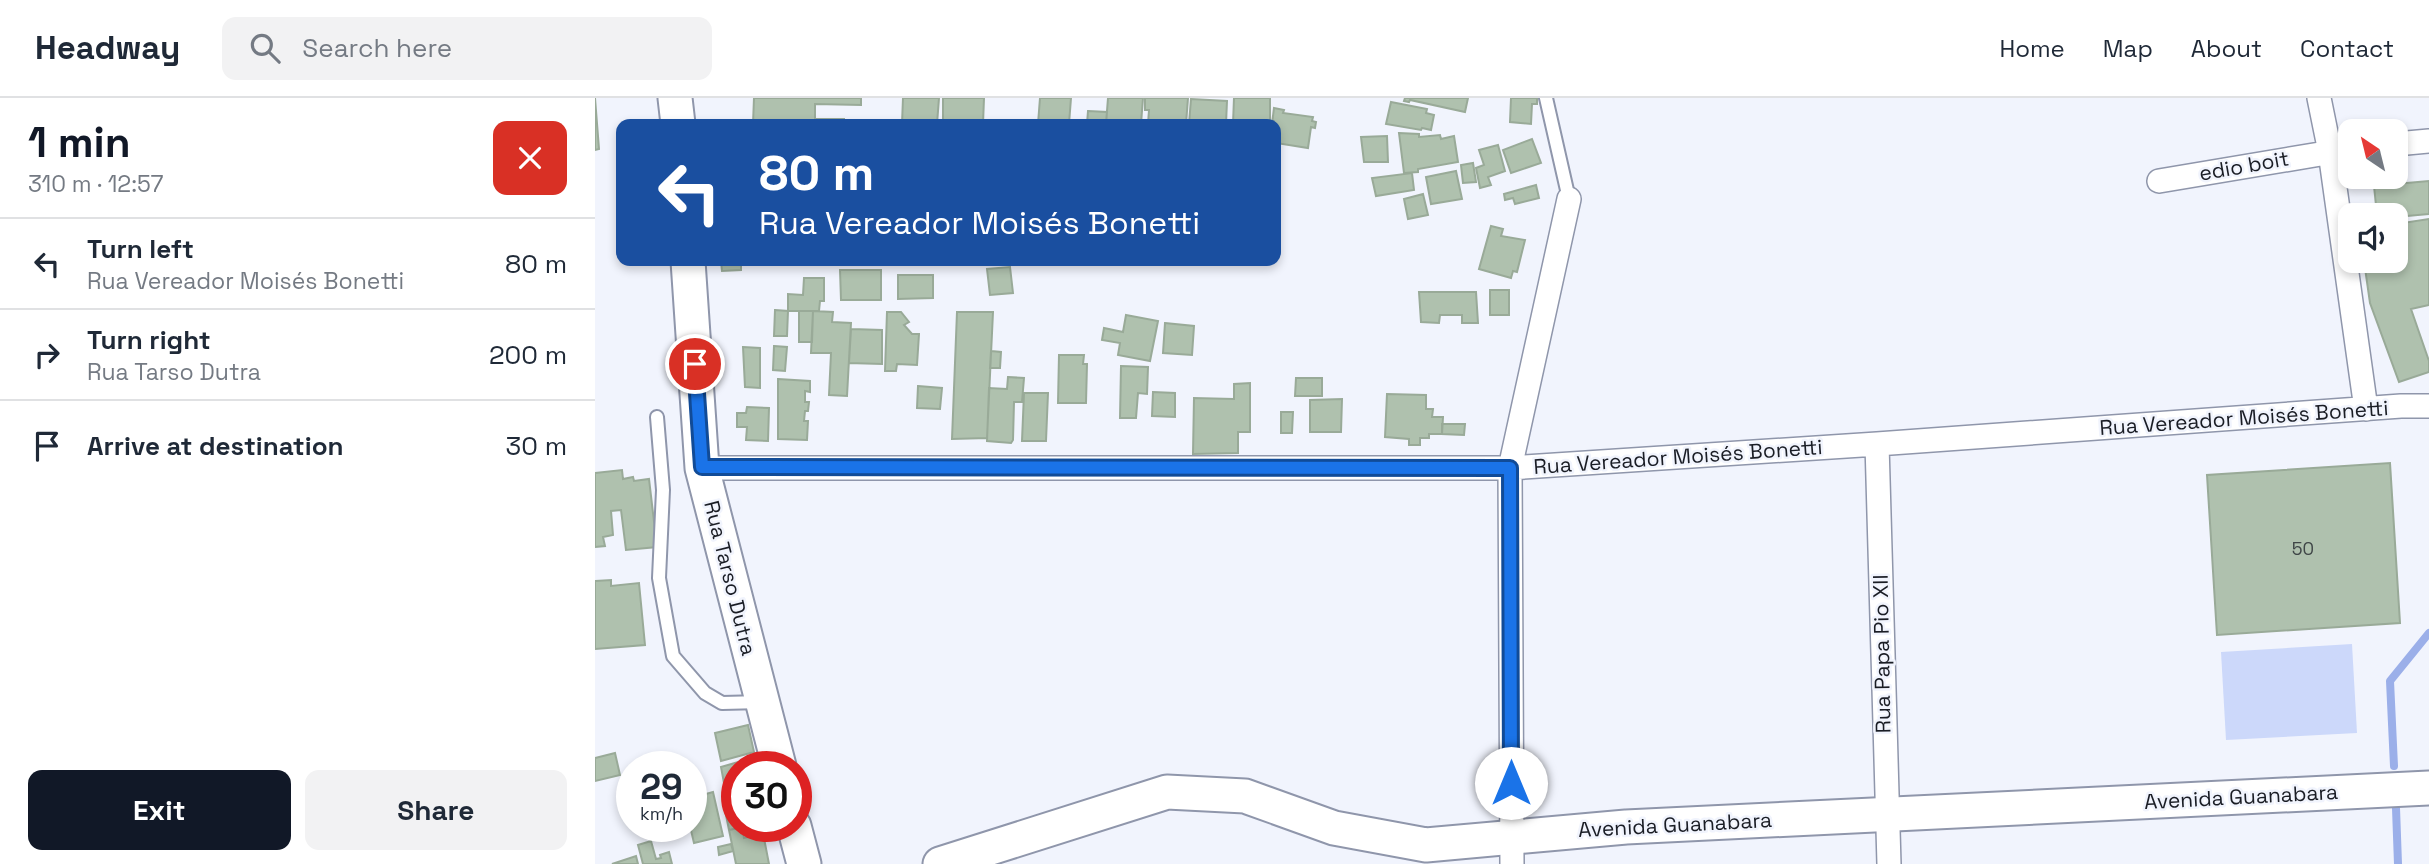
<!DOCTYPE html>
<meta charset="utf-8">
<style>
:root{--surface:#fff;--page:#f2f2f3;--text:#1f2937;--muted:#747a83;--line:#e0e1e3;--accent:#111827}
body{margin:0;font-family:"Space Grotesk",sans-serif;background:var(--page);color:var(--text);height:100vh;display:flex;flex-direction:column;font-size:26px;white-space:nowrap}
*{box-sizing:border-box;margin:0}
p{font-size:23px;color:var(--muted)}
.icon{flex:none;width:38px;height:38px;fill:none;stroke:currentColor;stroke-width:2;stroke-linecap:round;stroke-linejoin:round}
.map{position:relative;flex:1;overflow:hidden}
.side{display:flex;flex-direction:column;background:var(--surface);width:595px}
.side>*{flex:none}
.top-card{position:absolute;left:21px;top:21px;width:665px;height:147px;border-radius:14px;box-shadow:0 4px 10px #0003;background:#1a4fa0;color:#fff;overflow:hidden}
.needle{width:46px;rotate:325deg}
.tools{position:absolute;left:1743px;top:21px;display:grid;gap:14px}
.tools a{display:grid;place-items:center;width:70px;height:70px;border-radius:14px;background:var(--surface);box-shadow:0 4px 10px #0003;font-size:35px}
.speed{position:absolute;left:21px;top:653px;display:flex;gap:14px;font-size:35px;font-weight:700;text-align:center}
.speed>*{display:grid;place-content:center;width:91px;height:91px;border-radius:50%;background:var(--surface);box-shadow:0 4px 10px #0003;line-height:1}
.speed small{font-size:18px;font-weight:400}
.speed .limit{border:10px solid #d22;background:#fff;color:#111}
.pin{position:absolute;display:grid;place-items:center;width:60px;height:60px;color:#fff;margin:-30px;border:4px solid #fff;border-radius:50%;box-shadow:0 2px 7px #0007}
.me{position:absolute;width:77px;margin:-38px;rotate:0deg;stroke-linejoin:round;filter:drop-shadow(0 0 5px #0008)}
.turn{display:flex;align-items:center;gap:24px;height:147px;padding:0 28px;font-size:32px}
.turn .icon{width:91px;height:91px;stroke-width:2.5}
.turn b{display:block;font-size:49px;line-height:60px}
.round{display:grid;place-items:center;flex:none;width:74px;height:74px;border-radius:14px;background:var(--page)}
.head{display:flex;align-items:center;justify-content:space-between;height:119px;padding:0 28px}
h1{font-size:42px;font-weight:700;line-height:52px;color:var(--accent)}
.action{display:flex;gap:14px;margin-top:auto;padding:14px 28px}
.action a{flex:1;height:80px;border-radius:14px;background:var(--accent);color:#fff;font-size:28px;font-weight:700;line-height:80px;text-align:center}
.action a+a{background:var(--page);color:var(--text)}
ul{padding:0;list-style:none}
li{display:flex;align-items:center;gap:21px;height:91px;padding:0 28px;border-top:2px solid var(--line)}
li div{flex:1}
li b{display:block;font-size:26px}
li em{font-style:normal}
header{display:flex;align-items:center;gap:42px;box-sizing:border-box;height:98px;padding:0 35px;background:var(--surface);border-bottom:2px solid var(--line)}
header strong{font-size:33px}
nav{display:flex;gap:38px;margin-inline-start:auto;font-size:24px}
.search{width:490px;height:63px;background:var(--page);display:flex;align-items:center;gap:18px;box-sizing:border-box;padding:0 24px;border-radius:14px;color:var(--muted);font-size:26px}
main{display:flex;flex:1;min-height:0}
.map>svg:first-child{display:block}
.green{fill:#ccd8fa}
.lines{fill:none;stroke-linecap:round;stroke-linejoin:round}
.stream{stroke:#9bafe9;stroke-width:8}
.building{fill:#afc1ae;stroke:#99aa98;stroke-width:2}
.lane-casing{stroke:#8f96ab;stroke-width:16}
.street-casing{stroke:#8f96ab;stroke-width:26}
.secondary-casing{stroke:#8f96ab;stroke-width:37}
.lane{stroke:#fff;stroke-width:12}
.street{stroke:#fff;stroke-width:23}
.secondary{stroke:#fff;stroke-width:33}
.route-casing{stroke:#114b97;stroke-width:18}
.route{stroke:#1a73e8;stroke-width:12}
.labels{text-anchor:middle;stroke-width:5;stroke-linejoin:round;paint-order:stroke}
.number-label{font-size:18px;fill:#3f4647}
.street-label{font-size:21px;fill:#1a1d25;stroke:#f1f4fd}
</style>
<header>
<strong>Headway</strong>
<div class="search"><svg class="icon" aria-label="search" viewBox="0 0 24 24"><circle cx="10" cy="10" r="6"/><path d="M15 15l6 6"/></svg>Search here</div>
<nav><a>Home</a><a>Map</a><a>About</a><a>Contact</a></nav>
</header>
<main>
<section class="side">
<div class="head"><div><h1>1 min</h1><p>310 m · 12:57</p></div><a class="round" style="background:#d93025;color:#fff"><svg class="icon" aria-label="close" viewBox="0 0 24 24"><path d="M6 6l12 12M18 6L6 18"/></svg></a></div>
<ul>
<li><svg class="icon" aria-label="left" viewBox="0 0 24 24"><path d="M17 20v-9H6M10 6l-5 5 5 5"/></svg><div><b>Turn left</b><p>Rua Vereador Moisés Bonetti</p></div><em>80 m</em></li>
<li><svg class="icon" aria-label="right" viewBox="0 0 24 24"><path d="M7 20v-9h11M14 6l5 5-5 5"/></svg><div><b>Turn right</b><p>Rua Tarso Dutra</p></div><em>200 m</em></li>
<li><svg class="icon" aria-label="arrive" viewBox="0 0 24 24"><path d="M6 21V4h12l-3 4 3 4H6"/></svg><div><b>Arrive at destination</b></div><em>30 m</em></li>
</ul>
<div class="action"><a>Exit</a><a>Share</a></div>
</section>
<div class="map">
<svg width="1834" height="766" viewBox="0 0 1834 766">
<rect width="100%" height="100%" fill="#f1f4fd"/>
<path class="green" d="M1757,546L1762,635L1631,642L1626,554Z"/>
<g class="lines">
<path class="stream" d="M1799,668L1795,583L1834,535
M1801,710L1803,766"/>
</g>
<path class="building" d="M0,0L4,51L0,52Z
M159,0H266V7L220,6V21H249V26H158Z
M308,0H344L342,26H307Z
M348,0H389L388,26H348Z
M445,0H476L474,26H443Z
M513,0H548L546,26H511Z
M550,0H593L591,26H553L554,12H550Z
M639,0H675V26H638Z
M810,0H873L870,14L815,2L814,4L809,3Z
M916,0H942V6H937L936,26L915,24Z
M596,1L632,3L631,26H594Z
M796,4L832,11L831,15L839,17L836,32L827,30L826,32L791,26Z
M679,10L689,12L688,15L718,19L717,23L721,24L720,30L716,29L713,50L681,45V26H677Z
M493,13L512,14L511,26H492Z
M804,35L824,36V39L845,37L846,41L859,38L863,64L823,71V74L809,75Z
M792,38L793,64H769L766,39Z
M937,41L946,65L916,75L908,52Z
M903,47L910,73L893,79L896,87L885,90L881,70L889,67L884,52Z
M878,65L881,84L868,85L866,67Z
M861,73L867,101L836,106L831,79Z
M817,75L819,92L781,98L777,80Z
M1834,83V116L1801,119L1782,117L1779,88Z
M941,87L944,100L920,106L918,100L910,102L909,96Z
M828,96L833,117L813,121L809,101Z
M1834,121V207L1816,211L1834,263V274L1804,284L1775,205L1769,163H1801V126Z
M896,128L908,131L906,138L930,142L922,174L918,173L916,180L884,171Z
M126,163H146V172L127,173Z
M415,169L418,195L395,197L392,171Z
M245,172H286V202H246Z
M303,177H338V200L303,201Z
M209,180H229V203H225L224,213H193V196L208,197Z
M895,192H914V217H895Z
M824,194H881L883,225H867V217H845L844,225L826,224Z
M180,212L193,213L192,238H179Z
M204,213H218L217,244H204Z
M218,213L238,214L237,224L256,225L252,298L234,297L236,255H216Z
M292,214H306L314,224L309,227L317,236H324L322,267L302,266L301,273H290Z
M362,214H398L392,340L357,341Z
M531,217L563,223L555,263L523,257L525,245L507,242L509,230L528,234Z
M570,225L599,228L597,257L568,255Z
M256,231L287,232V266L254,265Z
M179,248L192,249L190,273L178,272Z
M148,249L165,250V290L150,289Z
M396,253L406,254L405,270H395Z
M464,257H489L488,266H492L491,305H463Z
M526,268L553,269L552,296L543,295L541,320H525Z
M413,279L429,280L427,304H419L418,342L416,345L392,343L394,290L412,291Z
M701,280H727V298H700Z
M183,281L215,283V294L210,293V304H214L213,313H210L209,323H213L212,342L183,341Z
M655,285V334H643V355L598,356L599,300L639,301V286Z
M323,288L347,290L345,311L322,310Z
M558,294L580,295V319L557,318Z
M429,295H453L451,343H427Z
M792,296L831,297V311H838L837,319H848L847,336H834V340H825V347H814V341L790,339Z
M747,301L746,334H715V302Z
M152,309L174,310L173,343L151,342L152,329H142V315H151Z
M686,314H698L697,335H686Z
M847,326H870L869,337L847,336Z
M1795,365L1805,525L1622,537L1612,377Z
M27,372L28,381L38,379L39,383L54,381L62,449L31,452L26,412L16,413L18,437L8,439L10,448L0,449V375Z
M16,482V488L44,485L50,547L0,551V483Z
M153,627L159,654L126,663L120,635Z
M20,655L25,677L0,683V660Z
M157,660L159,668H142V699L132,701L126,669Z
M96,685L98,690L103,688L105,697L96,700Z
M118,694L128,738L99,745L95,728L96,700Z
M142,699V728L148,729L134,732L128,702Z
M147,729L149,740L168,735L174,766H141L134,732Z
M56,743L61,761L66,760L65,757L74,754L77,766H48L43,747Z
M136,746L138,753L124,757L123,749Z
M41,758L43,766H17Z"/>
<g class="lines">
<g class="lane-casing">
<path id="lane" d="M951,0L974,101
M62,319L68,392L64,480L78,558L110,595L127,605L167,604"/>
</g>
<g class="street-casing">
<path id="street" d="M1724,0L1735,54L1771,311
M1801,46L1834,43
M1564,83L1755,51
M1282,346L1294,766
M107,370H915L1282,346L1806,308H1834
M917,766L915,370L974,101"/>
</g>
<g class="secondary-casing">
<path id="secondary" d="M80,0L83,26
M93,163L107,370L184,668
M199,728L209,766
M345,766L572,694L650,698L739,730L831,747L1031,729L1834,690"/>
</g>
<use href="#lane" class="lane"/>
<use href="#street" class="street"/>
<use href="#secondary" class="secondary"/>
</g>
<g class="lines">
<g class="route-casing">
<path id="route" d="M100,266L107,369L915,370L916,685"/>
</g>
<use href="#route" class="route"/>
</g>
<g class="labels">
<g class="number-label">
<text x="1708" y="457">50</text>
</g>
<g class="street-label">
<text transform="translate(1649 68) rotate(-10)" y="7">edio boit</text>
<text transform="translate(1649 320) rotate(-4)" y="7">Rua Vereador Moisés Bonetti</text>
<text transform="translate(1083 359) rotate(-4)" y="7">Rua Vereador Moisés Bonetti</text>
<text transform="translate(135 480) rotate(76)" y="7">Rua Tarso Dutra</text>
<text transform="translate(1287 556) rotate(-91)" y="7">Rua Papa Pio XII</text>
<text transform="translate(1646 699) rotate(-3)" y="7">Avenida Guanabara</text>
<text transform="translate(1080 727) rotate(-3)" y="7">Avenida Guanabara</text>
</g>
</g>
</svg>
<div class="tools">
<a><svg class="needle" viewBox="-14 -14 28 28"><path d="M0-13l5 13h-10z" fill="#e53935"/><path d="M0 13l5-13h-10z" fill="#747a83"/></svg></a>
<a><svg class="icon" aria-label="sound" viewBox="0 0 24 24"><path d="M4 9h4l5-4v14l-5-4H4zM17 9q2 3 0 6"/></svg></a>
</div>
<div class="speed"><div>29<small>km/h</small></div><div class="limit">30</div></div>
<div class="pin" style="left:100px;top:266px;background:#d93025"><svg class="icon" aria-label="arrive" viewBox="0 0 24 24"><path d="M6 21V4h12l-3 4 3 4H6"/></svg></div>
<svg class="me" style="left:916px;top:685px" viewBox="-20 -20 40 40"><circle r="19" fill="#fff"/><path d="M0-13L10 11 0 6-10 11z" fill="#1a73e8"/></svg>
<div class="top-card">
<div class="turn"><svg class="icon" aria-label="left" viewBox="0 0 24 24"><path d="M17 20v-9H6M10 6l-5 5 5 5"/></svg><div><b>80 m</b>Rua Vereador Moisés Bonetti</div></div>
</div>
</div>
</main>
